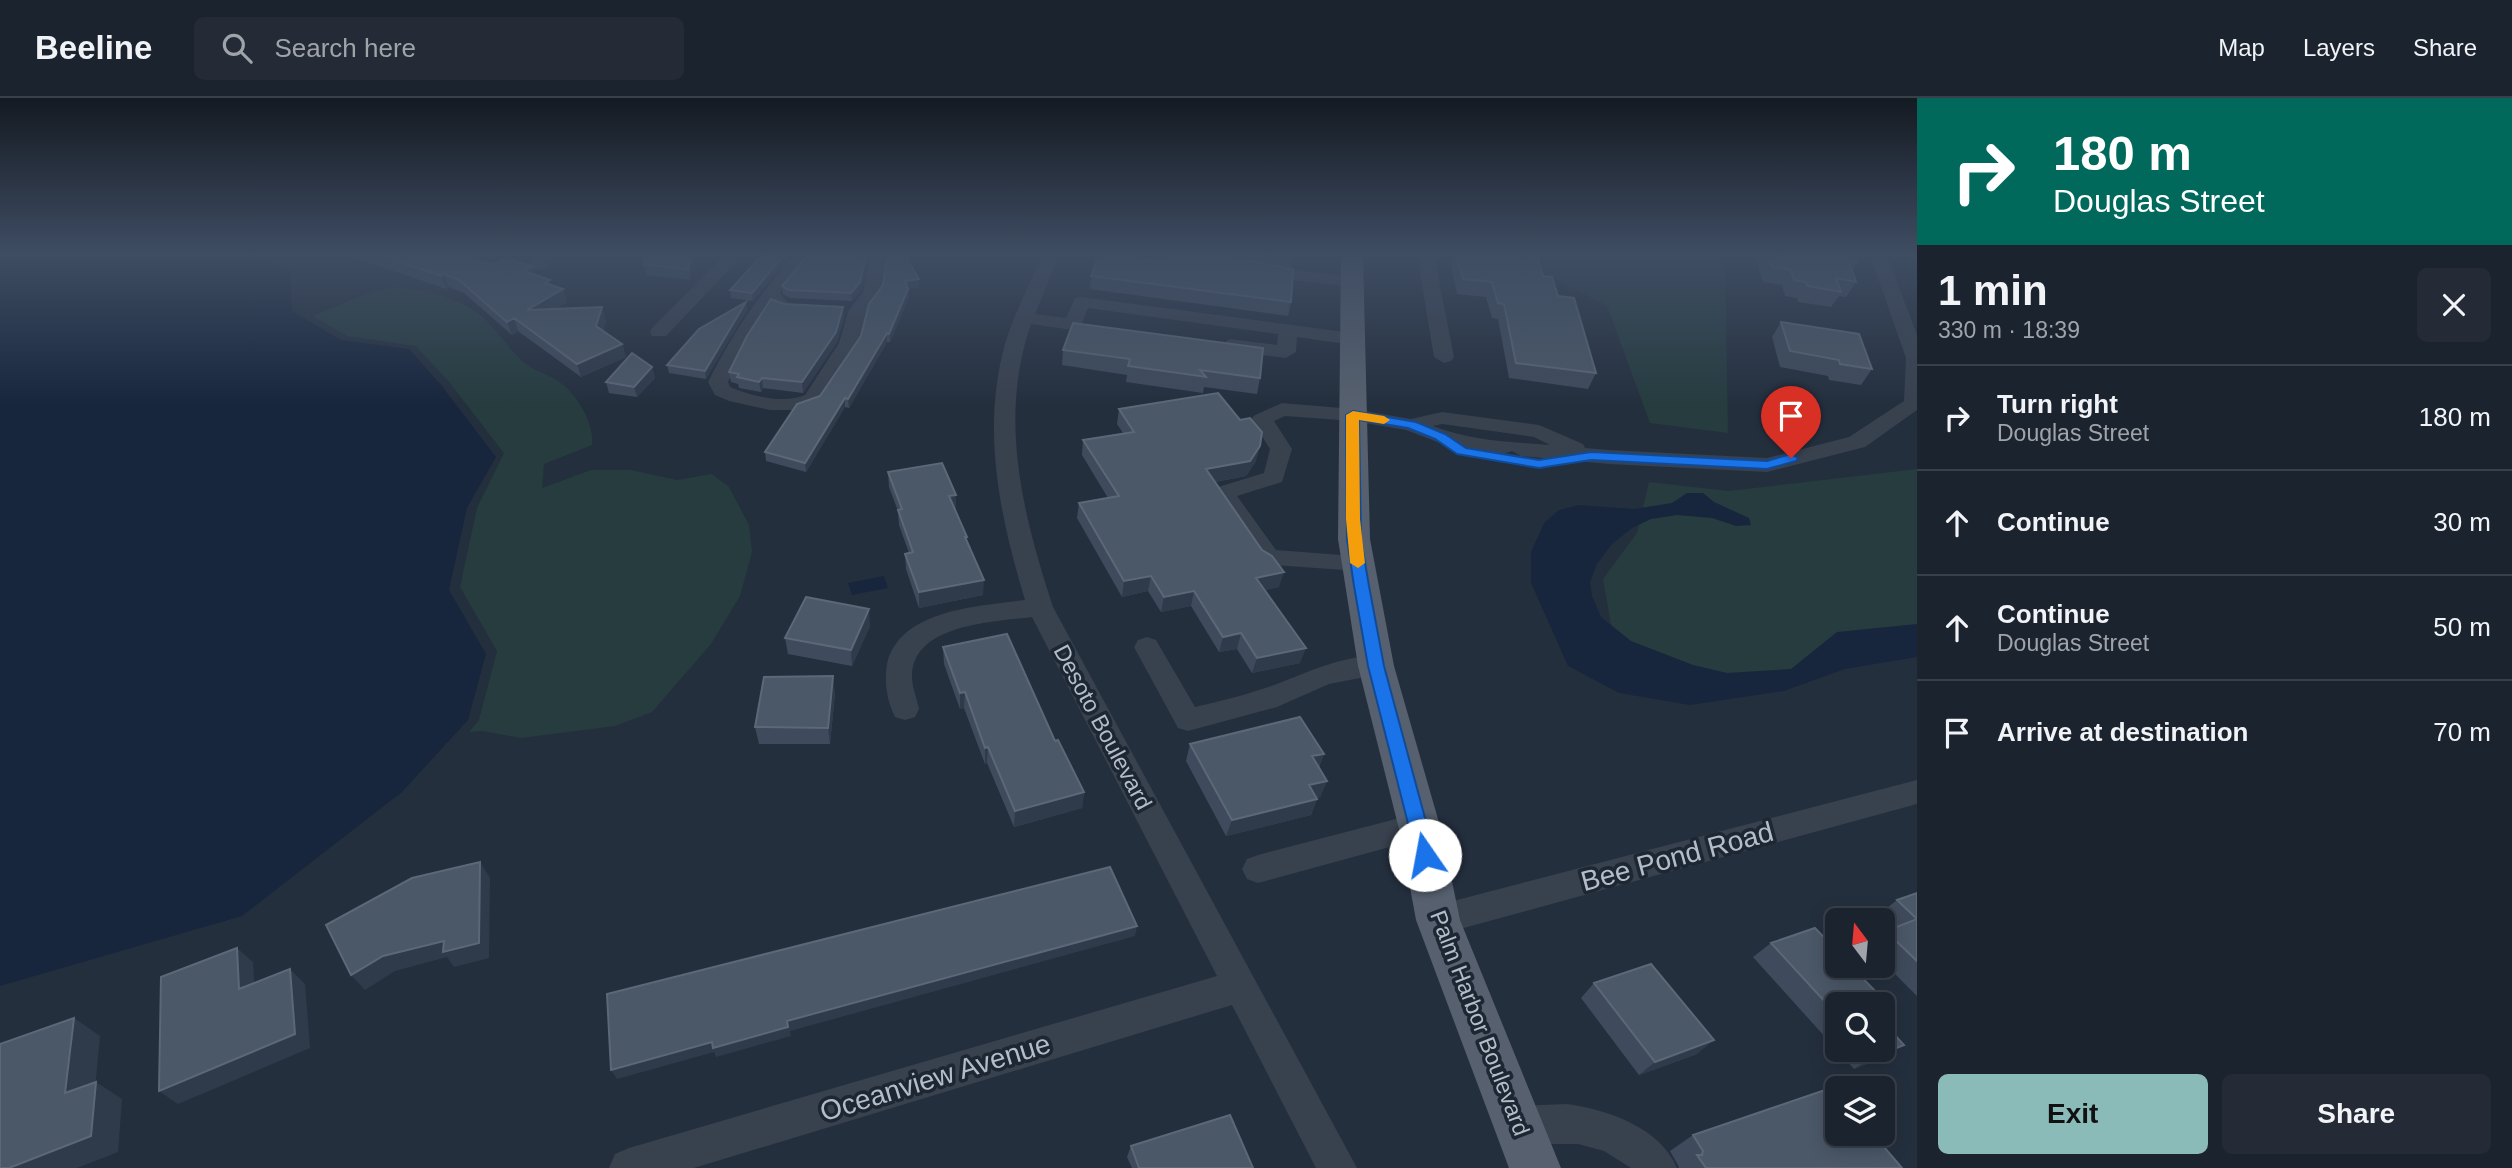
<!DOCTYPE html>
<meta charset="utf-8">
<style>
:root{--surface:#1b232e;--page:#242b36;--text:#f1f3f6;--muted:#a0a4aa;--line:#39404a;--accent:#8bbbb9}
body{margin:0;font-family:Helvetica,sans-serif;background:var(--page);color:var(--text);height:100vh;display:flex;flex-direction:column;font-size:26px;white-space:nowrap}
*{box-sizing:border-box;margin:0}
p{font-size:23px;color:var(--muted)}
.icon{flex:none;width:38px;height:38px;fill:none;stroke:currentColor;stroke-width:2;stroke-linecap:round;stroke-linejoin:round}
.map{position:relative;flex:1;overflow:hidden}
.side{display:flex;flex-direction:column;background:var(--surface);width:595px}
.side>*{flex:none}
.top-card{background:#00695c;color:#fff;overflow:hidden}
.needle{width:46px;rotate:344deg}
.tools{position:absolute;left:1825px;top:810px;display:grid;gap:14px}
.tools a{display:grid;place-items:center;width:70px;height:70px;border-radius:10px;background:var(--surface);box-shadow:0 4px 18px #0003,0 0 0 2px var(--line);font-size:35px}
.pin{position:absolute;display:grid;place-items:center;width:60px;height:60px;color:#fff;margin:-72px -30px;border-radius:50% 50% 50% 0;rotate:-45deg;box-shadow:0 0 7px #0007}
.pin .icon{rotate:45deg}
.me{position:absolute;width:77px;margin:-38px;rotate:348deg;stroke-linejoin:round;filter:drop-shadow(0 0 5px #0008)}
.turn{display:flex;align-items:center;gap:24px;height:147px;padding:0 21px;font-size:32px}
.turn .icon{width:91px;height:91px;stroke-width:2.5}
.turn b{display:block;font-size:49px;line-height:60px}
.round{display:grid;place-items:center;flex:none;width:74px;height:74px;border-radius:10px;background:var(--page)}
.overview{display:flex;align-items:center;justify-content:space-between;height:119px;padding:0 21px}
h1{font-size:42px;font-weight:600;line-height:52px}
.button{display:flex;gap:14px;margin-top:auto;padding:14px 21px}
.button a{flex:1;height:80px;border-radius:10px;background:var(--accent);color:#111;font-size:28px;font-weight:600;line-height:80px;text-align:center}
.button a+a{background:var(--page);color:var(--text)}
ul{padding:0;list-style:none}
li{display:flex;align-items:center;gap:21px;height:105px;padding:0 21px;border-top:2px solid var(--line)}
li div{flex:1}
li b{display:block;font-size:26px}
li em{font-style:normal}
header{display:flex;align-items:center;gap:42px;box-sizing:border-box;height:98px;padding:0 35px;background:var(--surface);border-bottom:2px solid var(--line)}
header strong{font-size:33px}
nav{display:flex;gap:38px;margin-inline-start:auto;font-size:24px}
.search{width:490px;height:63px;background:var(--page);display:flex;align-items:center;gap:18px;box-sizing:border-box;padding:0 24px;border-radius:10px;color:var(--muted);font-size:26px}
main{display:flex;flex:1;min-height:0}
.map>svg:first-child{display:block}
.green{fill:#263c3f}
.water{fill:#17263c}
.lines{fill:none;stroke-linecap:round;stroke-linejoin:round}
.minor{fill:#38414e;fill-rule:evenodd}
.major{fill:#56606e;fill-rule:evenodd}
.wall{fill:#3f4b5c}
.shaded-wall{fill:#2f3b4b}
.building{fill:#4b5868;stroke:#5c6777;stroke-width:2}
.route{fill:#1a73e8;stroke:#114b97;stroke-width:2}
.slow{fill:#f59e0b}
.labels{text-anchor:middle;stroke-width:7;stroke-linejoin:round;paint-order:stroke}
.street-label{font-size:23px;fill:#b4bcc9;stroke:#1d2633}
.near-street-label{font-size:28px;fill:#b4bcc9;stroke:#1d2633}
</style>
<header>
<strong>Beeline</strong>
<div class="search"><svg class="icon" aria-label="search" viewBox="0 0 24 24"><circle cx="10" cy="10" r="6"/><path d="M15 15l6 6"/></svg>Search here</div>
<nav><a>Map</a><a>Layers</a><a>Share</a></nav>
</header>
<main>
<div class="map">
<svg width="1917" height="1070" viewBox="0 0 1917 1070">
<rect width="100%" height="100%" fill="#242f3e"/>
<path class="green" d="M1536,157H1725L1728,335L1650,325L1607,208L1536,171Z
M393,189C419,192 442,195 465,207C490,219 502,244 522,263C531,271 544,275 555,281C575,292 595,325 592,347L544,366L542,390L591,372H631L677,382L712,376L729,389L749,427L752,454L740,498L711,546L652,614L615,628L521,640L483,633L469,634L479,622L497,553L460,489L477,410L504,355L449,284L416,248L347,238L313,218L365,196Z
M1917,371V538L1809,574L1728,584L1613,538L1603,481L1637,435L1649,384L1729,393Z"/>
<path class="water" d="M0,157H255L290,171L292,213L341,242L409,251L441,287L496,359L467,410L449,492L486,556L468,622L402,694L242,818L0,888Z
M1687,395H1703L1714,404L1749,420L1751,427L1736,428L1712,420L1677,417L1651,421L1632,430L1612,446L1597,466L1590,484L1592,498L1601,519L1631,543L1693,567L1727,575L1791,571L1837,534L1917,526V559L1845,571L1784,593L1690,607L1619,595L1568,568L1531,485V454L1544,425L1559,412L1578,407L1634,411L1672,405Z
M884,478L888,490L852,497L848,485Z"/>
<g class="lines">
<path class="minor" d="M539,157H558L544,171H532L529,167Z
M725,157H743L666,238H652L650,234L652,230Z
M795,157H813L780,195L789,206L786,210L780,211L771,208L746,247L728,284L730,289C751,298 783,306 805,297L839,245L849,212L863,194L870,157H887L881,195L867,213L859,245L819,305L801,312H770L729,303L715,297L708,284C731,237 759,196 795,157Z
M1042,157H1059L1035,216L1066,220L1075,200L1081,199L1353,235L1363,241L1353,247L1297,239L1296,254L1286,260L1230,253L1220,247L1230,241L1277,247L1278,236L1088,210L1080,230L1073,232L1031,226C998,321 1023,417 1053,509L1357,1070H1316L1232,907L694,1070H609L615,1056L629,1050L1217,878L1032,519C994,524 912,526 912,579C912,589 917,601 919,611L915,619L905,622L895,619C887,603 884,584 887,566C899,511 980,508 1025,502C1000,419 981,332 1005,246C1014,215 1030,187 1042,157Z
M1179,157H1223L1276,170L1354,179L1363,184L1354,189L1274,180L1243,171L1187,162Z
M1417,157H1434L1454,259L1451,263L1444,265L1434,259Z
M1870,157H1887L1917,237V312L1865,349L1767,374L1609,366L1521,358L1512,353L1504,356L1440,345L1406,332L1353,323L1285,318L1274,323L1292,351L1282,384L1237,398L1276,452L1367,459L1370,465L1367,471L1358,473L1260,466L1212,395L1215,390L1264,375L1270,351L1251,321L1255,317L1282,305L1353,311L1411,321L1442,314L1539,327L1583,346L1585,350L1609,352L1767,360L1849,339L1904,303L1906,260ZM1442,326L1534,339L1550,347C1513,344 1470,343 1433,328Z
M1147,539L1156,542L1195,609C1216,604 1238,599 1259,592C1294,582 1349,550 1386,561L1390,568L1386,575L1329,586L1277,609L1188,633L1178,630L1134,549L1138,542Z
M1917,682V706L1438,837L1426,833L1421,822L1426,811L1438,807Z
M1419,715L1430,719L1434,728L1430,737L1419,741L1258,785L1247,781L1242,771L1247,761L1258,757Z
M1567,1006C1608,1012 1660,1029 1677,1070H1631L1604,1053L1578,1046H1518L1505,1040L1499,1027L1505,1014L1518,1008Z"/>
<path class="major" d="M1341,157H1363L1370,441L1394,568L1442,735L1460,822L1561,1070H1509L1416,822L1400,735L1358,568L1338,441Z"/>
</g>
<path class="wall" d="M335,157H465L493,167L535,177L552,187L567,204L555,211L606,223L603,233L622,246L626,259L581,279L518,233L512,237L464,195L449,189L446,191L356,160Z
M646,157H695L690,182L646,177L644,166Z
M762,157H791L753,203L731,200L730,192Z
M808,157H868L861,193L852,203L790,200L783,196L782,188Z
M888,157H915L909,166L919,181V189L908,191L909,199L890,244H887L849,310L845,309L806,374L766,363L765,354L820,298L861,238L883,187Z
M1236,157H1293L1290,169Z
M1449,157H1537L1543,178L1558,198L1596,275L1588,291L1509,280L1498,221L1492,220L1486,199L1457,196Z
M1755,157H1855L1857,164L1852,172L1856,184L1846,199L1839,198L1831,209L1798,204L1797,200L1785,198L1782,187L1763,184Z
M1913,157H1917V165Z
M1164,163L1291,204L1288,218L1090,191L1091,178Z
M746,204L747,212L706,281L669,275L667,267Z
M784,206L843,209L844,219L837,244L803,295L763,290L761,294L739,290L738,286L731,284L729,274Z
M1781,224L1872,271L1861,287L1829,282L1828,278L1780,269L1772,239Z
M1063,252L1260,280L1257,296L1204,289L1203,295L1126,284L1127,277L1062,267Z
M652,269L655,280L637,299L609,295L606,284Z
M1119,311L1256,363L1246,378L1215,384L1279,489L1265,492L1300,565L1252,575L1237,551L1219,554L1191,508L1161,514L1148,493L1122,499L1077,420L1079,405L1108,400L1082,357L1083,342L1123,335L1117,326Z
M888,374L955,412L967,439V444L983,497L919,510L906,471L905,456L909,455L899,427L898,413L889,389Z
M870,528L852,568L788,556L785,540Z
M943,549L1055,643L1084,694L1082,710L1014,729L987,665L985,666L964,610L960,611L944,566Z
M835,595L830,646H759L755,629Z
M1190,646L1324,656L1319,669L1327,683L1320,699L1317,700V701L1311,717L1226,738L1186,663Z
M1917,795V898L1883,864V835L1892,831L1878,817L1897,802Z
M1771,845L1880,898L1868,906H1838V952H1883L1904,947L1882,960L1854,971L1753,859Z
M1594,885L1697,956L1639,977L1581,900Z
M1693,1037L1902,1070H1678L1679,1069L1670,1053Z
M1131,1048L1253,1070H1132L1127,1059Z"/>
<path class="shaded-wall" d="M691,157H695L690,182L688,172Z
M784,157H791L753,203L752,195Z
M866,157H868L861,193L852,203L851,195Z
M909,157H915L907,169V161Z
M533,168L537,181L524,173Z
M444,176L449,189L446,191L441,178Z
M919,181V189L908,191L909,199L890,244L889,236L905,183Z
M563,191L567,204L531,225L527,212Z
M746,204L747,212L706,281L705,273Z
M602,209L606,223L600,242L596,228Z
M843,209L844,219L837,244L803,295L802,284Z
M514,220L518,233L512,237L507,224Z
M887,235V244L849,310L848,301Z
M622,246L626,259L581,279L577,266Z
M652,269L655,280L637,299L634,289Z
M762,280L763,290L761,294L759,284Z
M845,300V309L806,374L805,365Z
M1260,348L1256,363L1246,378L1203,386L1206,371Z
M956,397V412L949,398Z
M1284,474L1279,489L1251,495L1256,480Z
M1151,478L1148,493L1122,499L1124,483Z
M984,482L983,497L919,510V494Z
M1194,493L1191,508L1161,514L1164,499Z
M869,511L870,528L852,568L851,552Z
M1241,535L1237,551L1219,554L1223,539Z
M1306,550L1300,565L1252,575L1257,560Z
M833,578L835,595L830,646L828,630Z
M965,594L964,610L960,611V595Z
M988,649L987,665L985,666V650Z
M1324,656L1317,672L1312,658Z
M1327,683L1320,699L1302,703L1309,687Z
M1084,694L1082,710L1014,729L1015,713Z
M1317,701L1311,717L1226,738L1232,722Z
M480,764L490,780L489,860L454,869L447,859L395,873L365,892L351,877Z
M1137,828L1135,838L790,933L791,938L716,959L714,954L617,981L611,972Z
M237,850L253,864L255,905L239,891Z
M290,871L305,886L310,950L178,1006L159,993Z
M1880,898L1868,906H1860L1864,904Z
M74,920L100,938L93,1012L65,995Z
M1714,942L1697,956L1639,977L1655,964Z
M1904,947L1882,960L1854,971L1875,958Z
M96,984L122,1001L118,1054L77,1070H9Z"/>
<path class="building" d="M379,157H465L493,167L506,160L533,168L524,173L550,182L545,185L563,191L527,212L602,209L596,228L622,246L577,266L514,220L507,224L459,182L444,176L441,178Z
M646,157H691L688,172L644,166Z
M762,157H784L752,195L730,192Z
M808,157H866L860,184L851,195L789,192L782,188Z
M888,157H909L907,161L919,181L905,183L908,191L889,236L887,235L848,301L845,300L805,365L765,354L797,306L820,298L861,238L869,206L883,187Z
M1099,157H1112L1164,163L1165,157H1222L1293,171L1291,204L1091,178Z
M1457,157H1537L1543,178L1552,179L1558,198L1574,200L1596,275L1516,265L1504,206L1498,205L1492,184L1463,181Z
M1768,157H1855L1857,164L1849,163L1856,184L1836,180L1841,194L1807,188L1806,184L1794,182L1791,172L1772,169Z
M771,201L784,206L843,209L836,234L802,284L762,280L759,284L737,279L739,276L729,274L747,238Z
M746,204L705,273L667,267L699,231Z
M1781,224L1859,236L1872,271L1840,266L1839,262L1790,253Z
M1073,225L1263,250L1260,280L1200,272L1206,279L1128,268L1130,261L1063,252Z
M632,255L652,269L634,289L606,284Z
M1218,295L1240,322L1250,320L1262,334L1260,348L1250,363L1206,371L1262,452L1272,458L1284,474L1256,480L1306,550L1257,560L1241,535L1223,539L1194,493L1164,499L1151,478L1124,483L1079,405L1119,398L1083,342L1134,334L1119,311Z
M942,365L956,397L949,398L967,439H965L984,482L919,494L905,456L913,454L898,412L902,411L888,374Z
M806,499L869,511L851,552L785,540Z
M1007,536L1055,643L1058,642L1084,694L1015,713L988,649L985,650L965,594L960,595L943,549Z
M833,578L828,630L755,629L764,579Z
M1300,619L1324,656L1312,658L1327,683L1309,687L1317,701L1232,722L1190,646Z
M480,764L479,845L443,854L444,843L383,858L351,877L326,827L412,780Z
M1110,769L1137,828L787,923L788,929L713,950L712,944L611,972L607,896Z
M1917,795V821L1897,802Z
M1917,821V863L1886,833Z
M1815,830L1838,854V868H1851L1880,898L1864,904L1866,906H1838V918L1771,845Z
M237,850L239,891L290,871L295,936L159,993L161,879Z
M1651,866L1714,942L1655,964L1594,885Z
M74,920L65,995L96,984L91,1038L9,1070H0V946Z
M1883,924L1904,947L1875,958L1869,952H1883Z
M1834,989L1838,993V1036H1873L1902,1070H1706L1697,1057H1702L1703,1053L1693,1037Z
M1230,1017L1253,1070H1139L1131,1048Z"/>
<linearGradient id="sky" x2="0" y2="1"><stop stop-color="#141a22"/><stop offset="0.51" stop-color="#3f4d63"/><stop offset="1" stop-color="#3f4d63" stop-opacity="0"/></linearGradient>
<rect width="1917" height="307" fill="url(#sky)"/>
<path class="route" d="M1353,313L1416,324L1445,336L1466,350L1539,362L1591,354L1767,363L1791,356L1798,360L1796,363L1767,371L1591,362L1539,370L1457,356L1435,341L1408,330L1359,322L1361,441L1369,488L1384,568L1435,757L1432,763L1425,765L1419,763L1416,757L1368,568L1354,488L1347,441L1346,317Z"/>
<path class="slow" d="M1353,313L1384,318L1390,322L1384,326L1359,322L1360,421L1365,465L1358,470L1350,465L1346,421V317Z"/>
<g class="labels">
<g class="street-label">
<text transform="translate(1103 629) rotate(62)" y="8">Desoto Boulevard</text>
<text transform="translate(1480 925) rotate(69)" y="8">Palm Harbor Boulevard</text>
</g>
<g class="near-street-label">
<text transform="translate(1677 758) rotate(-15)" y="10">Bee Pond Road</text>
<text transform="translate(935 979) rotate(-17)" y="10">Oceanview Avenue</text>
</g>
</g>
</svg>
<div class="tools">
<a><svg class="needle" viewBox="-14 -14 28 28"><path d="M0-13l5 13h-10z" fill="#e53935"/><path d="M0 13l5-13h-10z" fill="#a0a4aa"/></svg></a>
<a><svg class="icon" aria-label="search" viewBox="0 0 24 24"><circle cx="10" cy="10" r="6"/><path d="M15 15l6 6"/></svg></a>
<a><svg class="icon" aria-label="layers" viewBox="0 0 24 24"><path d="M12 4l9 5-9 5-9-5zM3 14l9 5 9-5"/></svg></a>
</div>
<div class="pin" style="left:1791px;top:360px;background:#d93025"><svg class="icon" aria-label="arrive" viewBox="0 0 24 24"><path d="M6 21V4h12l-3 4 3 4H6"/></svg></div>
<svg class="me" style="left:1425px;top:757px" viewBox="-20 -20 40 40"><circle r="19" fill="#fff"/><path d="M0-13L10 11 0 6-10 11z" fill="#1a73e8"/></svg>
</div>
<section class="side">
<div class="top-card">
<div class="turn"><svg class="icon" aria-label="right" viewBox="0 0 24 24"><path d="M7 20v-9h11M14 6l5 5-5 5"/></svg><div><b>180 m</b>Douglas Street</div></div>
</div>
<div class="overview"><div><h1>1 min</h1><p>330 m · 18:39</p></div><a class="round"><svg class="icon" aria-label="close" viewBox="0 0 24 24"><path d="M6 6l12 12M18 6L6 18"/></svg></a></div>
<ul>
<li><svg class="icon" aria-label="right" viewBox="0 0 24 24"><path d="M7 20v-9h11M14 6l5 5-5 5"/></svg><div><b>Turn right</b><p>Douglas Street</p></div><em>180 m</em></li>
<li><svg class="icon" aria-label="ahead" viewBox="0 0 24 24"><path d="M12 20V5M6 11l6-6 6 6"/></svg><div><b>Continue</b></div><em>30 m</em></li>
<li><svg class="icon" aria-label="ahead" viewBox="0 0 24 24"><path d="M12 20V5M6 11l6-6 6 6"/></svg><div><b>Continue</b><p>Douglas Street</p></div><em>50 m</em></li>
<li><svg class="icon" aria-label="arrive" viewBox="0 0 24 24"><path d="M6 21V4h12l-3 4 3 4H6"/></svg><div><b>Arrive at destination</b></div><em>70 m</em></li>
</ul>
<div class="button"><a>Exit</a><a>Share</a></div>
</section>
</main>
